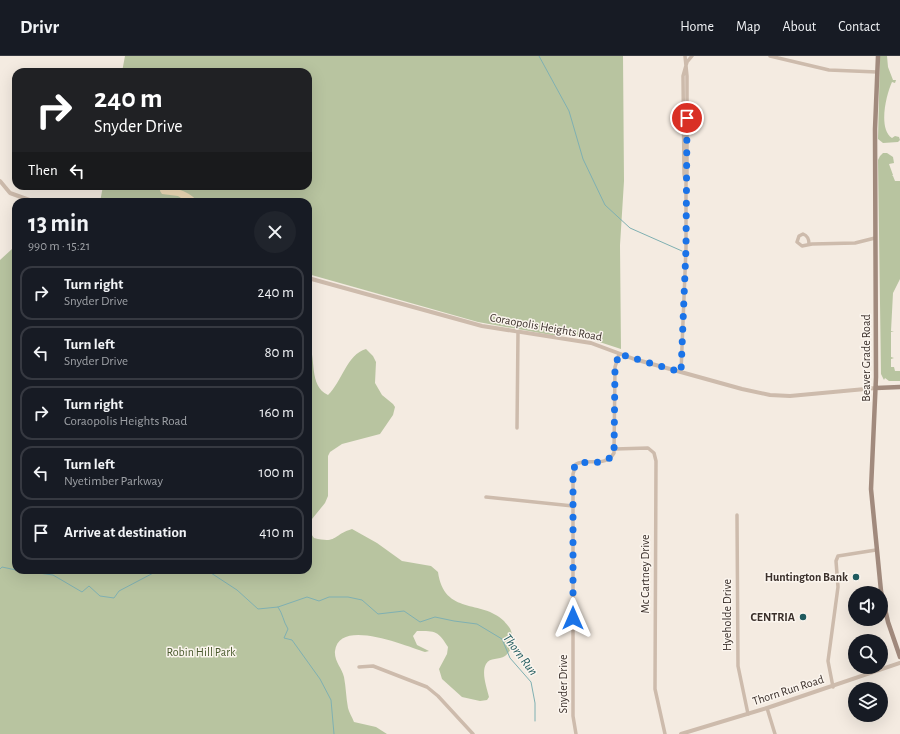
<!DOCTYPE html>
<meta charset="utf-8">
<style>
:root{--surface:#171b24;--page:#20242c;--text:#f1f3f6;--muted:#9ea1a6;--line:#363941}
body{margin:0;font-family:"Alegreya Sans",sans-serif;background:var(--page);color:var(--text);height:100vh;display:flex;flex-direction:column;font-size:15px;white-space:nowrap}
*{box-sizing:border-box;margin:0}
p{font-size:13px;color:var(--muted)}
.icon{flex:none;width:22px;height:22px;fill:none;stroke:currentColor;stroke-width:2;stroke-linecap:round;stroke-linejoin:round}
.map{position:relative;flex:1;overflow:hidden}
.panel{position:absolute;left:12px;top:142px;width:300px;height:376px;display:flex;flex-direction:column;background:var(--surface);border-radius:12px;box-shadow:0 4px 16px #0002}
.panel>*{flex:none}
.guide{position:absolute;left:12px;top:12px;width:300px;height:122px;border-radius:12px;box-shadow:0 4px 16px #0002;background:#202124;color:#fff;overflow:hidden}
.buttons{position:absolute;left:848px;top:530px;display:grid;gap:8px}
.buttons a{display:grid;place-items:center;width:40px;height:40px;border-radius:50%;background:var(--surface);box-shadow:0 4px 16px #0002;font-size:20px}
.pin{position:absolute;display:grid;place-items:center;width:34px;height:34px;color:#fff;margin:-17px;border:2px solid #fff;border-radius:50%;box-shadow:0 1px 4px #0007}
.me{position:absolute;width:44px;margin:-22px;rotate:0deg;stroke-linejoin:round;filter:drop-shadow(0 0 3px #0008)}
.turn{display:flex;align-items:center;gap:14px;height:84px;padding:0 16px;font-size:18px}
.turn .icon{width:52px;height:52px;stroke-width:2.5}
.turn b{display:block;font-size:28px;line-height:34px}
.then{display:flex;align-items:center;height:38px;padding:0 16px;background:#0003;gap:8px;font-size:15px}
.round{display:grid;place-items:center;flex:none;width:42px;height:42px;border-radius:21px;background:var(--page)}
.overview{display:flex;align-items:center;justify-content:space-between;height:68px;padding:0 16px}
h1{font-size:24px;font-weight:600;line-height:30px}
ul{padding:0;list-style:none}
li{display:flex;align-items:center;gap:12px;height:54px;margin:0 8px 6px;padding:0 8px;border:2px solid var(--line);border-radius:12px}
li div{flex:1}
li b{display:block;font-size:15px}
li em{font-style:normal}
header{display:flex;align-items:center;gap:24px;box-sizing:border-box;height:56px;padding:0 20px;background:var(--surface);border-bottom:1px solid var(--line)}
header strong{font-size:19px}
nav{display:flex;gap:22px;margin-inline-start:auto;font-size:14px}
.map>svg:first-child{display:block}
.green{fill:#b8c4a0}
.sand{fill:#efdcb8}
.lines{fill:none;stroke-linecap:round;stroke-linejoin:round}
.stream{stroke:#7fb0b2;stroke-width:1}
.minor{stroke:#cdbbac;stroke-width:3.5}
.tertiary{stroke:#cdbbac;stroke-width:4}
.secondary{stroke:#a18a7d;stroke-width:4.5}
.route{stroke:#1a73e8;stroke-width:7;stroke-dasharray:0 12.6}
.poi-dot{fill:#1f5a5e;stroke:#fbf5ee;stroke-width:1.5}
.labels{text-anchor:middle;stroke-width:3;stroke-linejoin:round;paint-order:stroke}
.street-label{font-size:12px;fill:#3b302b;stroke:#fbf5ee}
.poi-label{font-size:12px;font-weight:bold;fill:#3b302b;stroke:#fbf5ee;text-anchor:end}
.park-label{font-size:12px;fill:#4a5a2e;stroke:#fbf5ee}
.water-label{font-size:13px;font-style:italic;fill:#1f5a5e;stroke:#fbf5ee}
</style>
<header>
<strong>Drivr</strong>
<nav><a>Home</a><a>Map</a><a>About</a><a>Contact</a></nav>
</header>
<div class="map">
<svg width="900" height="678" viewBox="0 0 900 678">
<rect width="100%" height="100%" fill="#f4ebe1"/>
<path class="green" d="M125,0H623L624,125L620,189L621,293L581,280L551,279L478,266L308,218V146H100L103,130H308V16H122Z
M880,0H887L888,11L893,24H896L895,27L892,26C886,39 878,73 892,82L895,80L899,81L900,84L898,86L883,87L878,83Z
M883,97H887L893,101L894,107L889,108L893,119L892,120H893L895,125H900V223L893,237L891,275L894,276H891V301L894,302L891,303V311H894L895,315H900V325H889L885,322L884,324L881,318L878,104L880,100Z
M16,185V514H308V285C317,301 308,330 328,339C342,326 347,298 366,293L373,300L376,306L375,327L382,339L393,348L395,351L393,359L380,378L342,388L330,396L328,400V440L325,447L312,463L309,475L314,482C338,488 332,479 352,473L377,487L402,505L431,510L438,516C444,560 482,543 504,565C506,568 510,571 511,575C514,583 513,594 505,600C499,604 490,601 486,608C481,617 487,632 489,641L487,644L480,645L462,641L442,623L439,613L447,598L448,591C438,575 436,575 417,575L413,580L417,589L429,595L425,596C408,591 339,561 335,595C334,605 342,612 344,621C346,631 346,642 348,652C349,656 352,661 354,666L376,671L387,678H0V204L12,193Z"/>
<path class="sand" d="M161,130C172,130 191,136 198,146H187L178,140L162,138L160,135Z"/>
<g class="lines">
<path class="stream" d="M539,0L569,55L583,103L605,149L630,172L682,195
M0,513L2,511L16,514
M17,514L53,519L82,536L89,530L100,540L114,542L119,535L159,514
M198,514L211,517L237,534L258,553L278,551L307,541L319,545L329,541H348L362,544L378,558L404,555L420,566L435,561L454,565L477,568L502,583L510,602L531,626L535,647V665
M278,551C283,558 283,565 288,573L284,582L292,584L320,623L331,644L334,678"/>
<path class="minor" d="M770,0L829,14L877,16
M685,124L684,118L683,20L687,6L692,0
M809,188C809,183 808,180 803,178L799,180L797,186L802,190L812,188L855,187L875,182
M681,316L686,192V127L687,118V20L685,0
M517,372L518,277
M615,393L648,392L654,397L656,405L655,633L665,678
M486,441L573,450
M737,459L738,610L748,658
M359,611L373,610L427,631L438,640L473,678
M833,631L828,605L838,531L836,505L838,500L876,494
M767,652L775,678
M576,678L573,660V418L576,408C589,402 605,412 614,397L615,311L619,298"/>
<path class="tertiary" d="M0,125L10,137L35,146
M308,222L482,270L591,287L634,303L742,333L770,339L790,340L876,332
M681,678L767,652L900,607"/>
<path class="secondary" d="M878,0L875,73L876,321L871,433L881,535L888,566L900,601
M876,332L900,331"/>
</g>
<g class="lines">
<path class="route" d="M573,562V414L576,408L578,407C592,405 606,410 614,397L615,311L619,298L681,316L686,192L687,62"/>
</g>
<g class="poi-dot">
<circle cx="856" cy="521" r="4"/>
<circle cx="803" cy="561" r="4"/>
</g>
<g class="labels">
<g class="street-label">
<text transform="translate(546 271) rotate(10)" y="4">Coraopolis Heights Road</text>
<text transform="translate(866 302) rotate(-90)" y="4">Beaver Grade Road</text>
<text transform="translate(645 518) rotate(-90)" y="4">Mc Cartney Drive</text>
<text transform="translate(727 559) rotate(-90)" y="4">Hyeholde Drive</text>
<text transform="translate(563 628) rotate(-90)" y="4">Snyder Drive</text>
<text transform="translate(788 634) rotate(-18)" y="4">Thorn Run Road</text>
</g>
<g class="poi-label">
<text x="848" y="525">Huntington Bank</text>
<text x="795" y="565">CENTRIA</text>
</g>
<g class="park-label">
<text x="201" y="600">Robin Hill Park</text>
</g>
<g class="water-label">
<text transform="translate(521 598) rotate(53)" y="5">Thorn Run</text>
</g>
</g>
</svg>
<div class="buttons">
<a><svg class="icon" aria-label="sound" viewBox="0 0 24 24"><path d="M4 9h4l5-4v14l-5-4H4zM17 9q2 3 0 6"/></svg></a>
<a><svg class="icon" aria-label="search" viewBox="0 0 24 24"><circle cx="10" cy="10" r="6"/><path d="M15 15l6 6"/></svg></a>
<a><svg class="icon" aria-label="layers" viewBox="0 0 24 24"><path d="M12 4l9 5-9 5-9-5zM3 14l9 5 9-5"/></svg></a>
</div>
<div class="pin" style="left:687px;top:62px;background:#d93025"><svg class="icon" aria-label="arrive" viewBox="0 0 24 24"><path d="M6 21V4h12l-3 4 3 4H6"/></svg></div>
<svg class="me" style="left:573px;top:562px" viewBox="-20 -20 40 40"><path d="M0-17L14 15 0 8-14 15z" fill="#1a73e8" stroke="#fff" stroke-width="4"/></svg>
<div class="guide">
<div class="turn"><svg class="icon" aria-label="right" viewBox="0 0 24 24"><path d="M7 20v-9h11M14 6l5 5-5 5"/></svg><div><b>240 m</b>Snyder Drive</div></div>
<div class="then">Then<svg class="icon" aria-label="left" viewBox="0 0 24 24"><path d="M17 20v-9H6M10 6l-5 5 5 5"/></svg></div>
</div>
<section class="panel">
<div class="overview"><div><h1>13 min</h1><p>990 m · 15:21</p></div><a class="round"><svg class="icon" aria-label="close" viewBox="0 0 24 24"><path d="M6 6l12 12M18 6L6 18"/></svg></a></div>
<ul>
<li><svg class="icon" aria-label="right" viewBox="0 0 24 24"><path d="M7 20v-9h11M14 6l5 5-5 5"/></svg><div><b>Turn right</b><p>Snyder Drive</p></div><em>240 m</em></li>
<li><svg class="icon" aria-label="left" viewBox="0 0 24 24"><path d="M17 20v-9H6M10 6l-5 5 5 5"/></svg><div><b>Turn left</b><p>Snyder Drive</p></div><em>80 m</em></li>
<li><svg class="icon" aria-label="right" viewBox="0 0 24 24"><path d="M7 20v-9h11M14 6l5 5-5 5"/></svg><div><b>Turn right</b><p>Coraopolis Heights Road</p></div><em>160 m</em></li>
<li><svg class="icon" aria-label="left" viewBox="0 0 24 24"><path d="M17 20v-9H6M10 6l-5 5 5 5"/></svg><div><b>Turn left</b><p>Nyetimber Parkway</p></div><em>100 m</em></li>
<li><svg class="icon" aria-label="arrive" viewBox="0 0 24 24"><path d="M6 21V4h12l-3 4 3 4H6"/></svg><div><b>Arrive at destination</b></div><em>410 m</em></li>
</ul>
</section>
</div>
